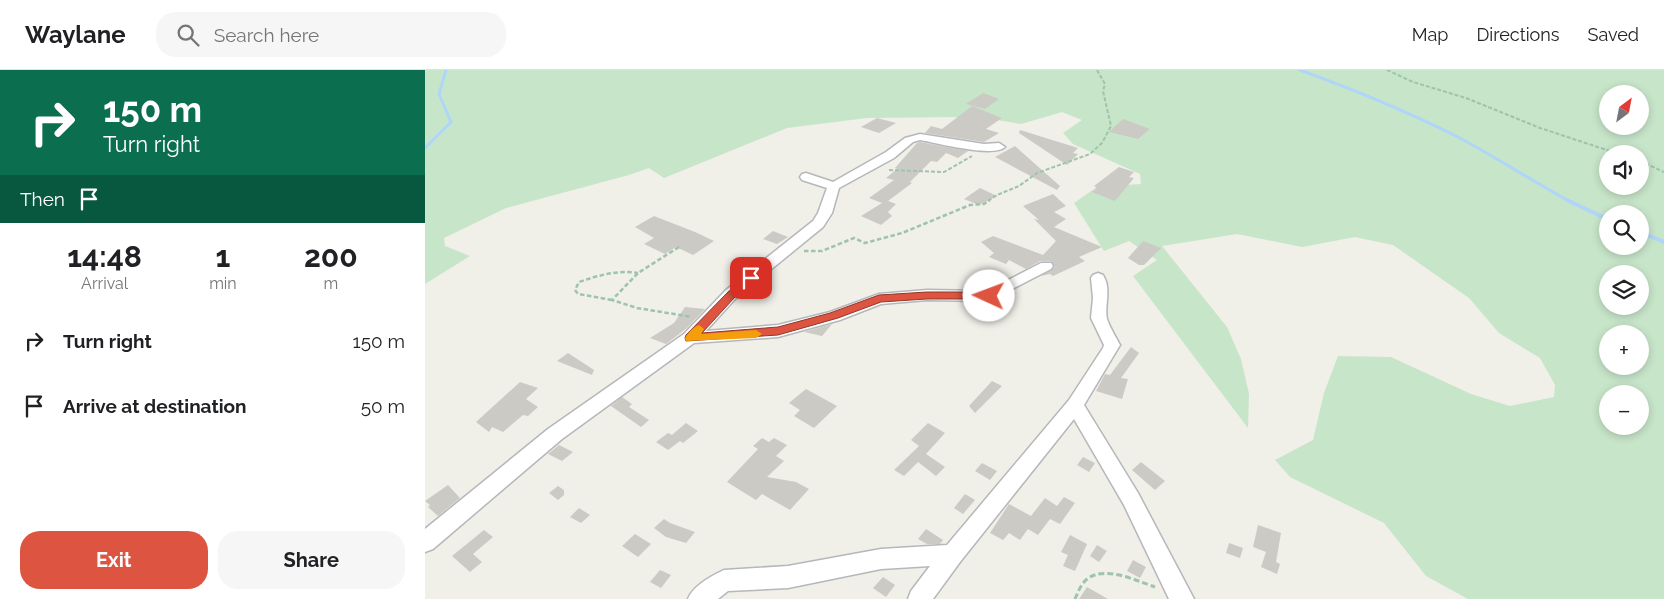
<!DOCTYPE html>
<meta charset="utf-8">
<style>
:root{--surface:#fff;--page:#f6f6f6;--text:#202124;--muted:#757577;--line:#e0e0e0;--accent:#dd5541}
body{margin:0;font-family:Raleway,sans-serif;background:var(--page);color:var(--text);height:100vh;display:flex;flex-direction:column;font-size:19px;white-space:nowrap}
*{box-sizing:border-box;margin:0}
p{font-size:16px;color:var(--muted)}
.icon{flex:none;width:28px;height:28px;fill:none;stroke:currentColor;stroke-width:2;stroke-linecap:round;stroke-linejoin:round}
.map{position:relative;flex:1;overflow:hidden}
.panel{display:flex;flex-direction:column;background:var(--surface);width:425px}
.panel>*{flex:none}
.top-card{background:#0b6e4f;color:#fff;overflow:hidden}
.needle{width:32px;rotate:32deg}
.fabs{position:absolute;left:1174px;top:15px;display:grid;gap:10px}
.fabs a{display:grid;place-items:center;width:50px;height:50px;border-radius:50%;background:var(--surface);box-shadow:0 2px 8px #0003;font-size:25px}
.pin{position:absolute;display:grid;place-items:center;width:42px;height:42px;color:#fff;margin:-21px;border-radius:10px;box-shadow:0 2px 8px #0006}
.me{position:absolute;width:55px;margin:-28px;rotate:272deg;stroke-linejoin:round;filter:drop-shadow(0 0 4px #0008)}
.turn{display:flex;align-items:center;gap:18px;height:105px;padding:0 20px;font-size:22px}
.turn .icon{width:65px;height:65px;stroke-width:2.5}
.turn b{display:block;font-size:35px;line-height:42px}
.then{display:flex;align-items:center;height:48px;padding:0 20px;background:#0003;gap:10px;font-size:19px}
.eta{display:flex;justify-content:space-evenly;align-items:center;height:85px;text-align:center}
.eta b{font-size:30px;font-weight:700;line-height:35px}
.action{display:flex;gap:10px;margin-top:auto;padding:10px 20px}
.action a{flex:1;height:58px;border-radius:20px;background:var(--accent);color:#fff;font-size:20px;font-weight:700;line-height:58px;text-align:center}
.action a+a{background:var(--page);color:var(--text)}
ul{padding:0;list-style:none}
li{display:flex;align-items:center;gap:15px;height:65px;padding:0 20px}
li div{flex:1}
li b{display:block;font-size:19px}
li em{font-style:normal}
header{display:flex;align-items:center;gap:30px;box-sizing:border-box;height:70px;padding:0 25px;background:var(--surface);border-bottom:1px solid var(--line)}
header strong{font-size:24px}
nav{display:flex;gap:28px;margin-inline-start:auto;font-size:18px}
.search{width:350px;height:45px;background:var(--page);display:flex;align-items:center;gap:12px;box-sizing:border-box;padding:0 18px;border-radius:20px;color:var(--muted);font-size:19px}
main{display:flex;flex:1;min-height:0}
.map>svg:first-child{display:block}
.green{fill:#c7e5c9;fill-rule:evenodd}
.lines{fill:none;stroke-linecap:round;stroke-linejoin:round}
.stream-far1{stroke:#afd6f9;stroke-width:3}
.stream{stroke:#afd6f9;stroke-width:4}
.building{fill:#cccac5}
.minor-casing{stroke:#b5b7bb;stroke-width:3}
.path-far2{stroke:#9fc3ab;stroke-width:2;stroke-dasharray:4 2;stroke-linecap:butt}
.path-far1{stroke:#9fc3ab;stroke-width:2.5;stroke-dasharray:4.5 2.5;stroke-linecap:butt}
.path{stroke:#9fc3ab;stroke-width:3;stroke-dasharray:6 3;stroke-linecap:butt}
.minor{fill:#fff;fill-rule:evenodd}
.route{fill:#dd5541;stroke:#90372a}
.slow{fill:#f59e0b}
</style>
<header>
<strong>Waylane</strong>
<div class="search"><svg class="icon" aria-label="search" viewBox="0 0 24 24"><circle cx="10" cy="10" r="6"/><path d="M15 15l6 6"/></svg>Search here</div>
<nav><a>Map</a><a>Directions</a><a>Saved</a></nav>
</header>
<main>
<section class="panel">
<div class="top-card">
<div class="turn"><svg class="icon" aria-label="right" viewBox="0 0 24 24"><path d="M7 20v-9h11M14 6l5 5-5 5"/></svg><div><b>150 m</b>Turn right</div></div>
<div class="then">Then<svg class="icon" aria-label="arrive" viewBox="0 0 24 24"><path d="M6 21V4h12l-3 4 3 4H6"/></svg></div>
</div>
<div class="eta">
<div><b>14:48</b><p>Arrival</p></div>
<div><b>1</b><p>min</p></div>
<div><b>200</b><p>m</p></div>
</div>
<ul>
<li><svg class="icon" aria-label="right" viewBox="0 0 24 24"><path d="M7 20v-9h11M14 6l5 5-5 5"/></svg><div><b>Turn right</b></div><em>150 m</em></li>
<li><svg class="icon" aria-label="arrive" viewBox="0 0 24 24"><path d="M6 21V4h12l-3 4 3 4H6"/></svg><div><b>Arrive at destination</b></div><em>50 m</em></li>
</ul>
<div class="action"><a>Exit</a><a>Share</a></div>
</section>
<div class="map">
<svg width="1239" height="529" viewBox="0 0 1239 529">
<rect width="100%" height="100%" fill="#f0efe8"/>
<path class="green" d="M0,0H1239V529H1043L1001,506L959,453L865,407L850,390L888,370L899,323L913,286L966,287L1046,324L1085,336L1129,327L1130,315L1115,288L1074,263L1044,228L968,175L930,167L877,177L812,164L737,176L802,257L816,289L824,324L823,358L708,206L732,190L704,171L679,181L649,133L672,117L716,114L715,104L648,74L638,63L657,50L637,42L596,54L567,49L536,47L442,48L362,58L239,108L224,98L204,105L81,138L19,168L20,176L45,186L0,214ZM1182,24H1215V56H1182ZM1182,84H1215V116H1182ZM1182,144H1215V176H1182ZM1182,204H1215V236H1182ZM1182,264H1215V296H1182ZM1182,324H1215V356H1182Z"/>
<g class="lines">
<path class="stream-far1" d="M875,0C927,19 979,40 1029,65C1068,85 1105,110 1144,131
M0,78L26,52L14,24L21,0"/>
<path class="stream" d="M1142,130L1182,149
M1215,162L1239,172"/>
</g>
<path class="building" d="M558,23L574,29L560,39L541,34Z
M547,36L577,48L561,59L574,63L559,72L500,63L506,56L517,59Z
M452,48L471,53L454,63L436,57Z
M698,49L725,59L713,69L684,62Z
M595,60L653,78L648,83L653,84L642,95L594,63Z
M495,72L543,81L533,88L521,83L512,92L506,91L485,112L487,113L463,131L471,134L463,142L467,146L456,155L436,146L457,133L444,128L469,110L461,108L472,99L470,98L492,73Z
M590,76L635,116L632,120L570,87Z
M694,97L709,102L704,107L709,108L690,131L667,122L672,118L669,116Z
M555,118L572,126L554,135L539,129Z
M628,124L641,136L629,142L641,149L629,157L677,177L654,187L660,191L628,206L625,204L616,206L630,197L626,191H615L601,199L584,190L581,194L564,187L569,183L556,172L568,166L618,185L631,171L609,149L614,150L598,136Z
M229,146L270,162L289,171L268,185L251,177L240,184L219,174L229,168L210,157Z
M348,161L363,167L352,174L338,169Z
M718,171L736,178L719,195H714L703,188Z
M260,237L280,239L262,258L241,274L225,268L249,253Z
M407,254L397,266L379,262Z
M706,277L714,283L696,308L703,309L697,329L671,321L680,304L685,305Z
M143,283L169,300L167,305L132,291Z
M567,311L577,316L550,343L544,336Z
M95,312L113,318L101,329L113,337L103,346L98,345L78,362L67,357L64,362L51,352Z
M381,319L412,336L389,358L369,346L375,340L364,333Z
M197,327L207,334L204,337L224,350L216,357L186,336Z
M261,353L273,361L258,373L255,371L243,380L231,372L243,363L247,365Z
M503,353L520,363L501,384L520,397L511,406L493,392L479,406L469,400L494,376L486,370Z
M337,368L344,372L349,368L362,375L351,386L359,391L342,407L371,412L384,419L365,440L337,424L331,430L302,412L333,379L328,376Z
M134,375L148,382L137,391L123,384Z
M658,387L670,393L664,402L652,395Z
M716,392L740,411L730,420L707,400Z
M557,393L572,401L565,410L550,401Z
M23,415L35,428L13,446L3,437L5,435L0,431Z
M133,416L139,420V425L133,430L124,423Z
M540,424L550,430L538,444L529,438Z
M639,427L650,433L635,454L625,449L613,465L603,459L595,470L584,463L578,470L565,463L584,434L606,446L620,428L632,436Z
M154,438L165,445L156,453L145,447Z
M239,449L245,453L270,462L261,473L241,467L229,458Z
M833,455L856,463L851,492L855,494L852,504L836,497L841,482L828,477Z
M501,459L518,470L515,474H502L493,469Z
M59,460L68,467L48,484L57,492L45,502L27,486Z
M210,464L226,474L213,487L197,476Z
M645,465L662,474L650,501L638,496L643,485L636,482Z
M804,473L818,478L815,488L801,483Z
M672,475L682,481L674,492L665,486Z
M708,490L721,497L715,508L702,501Z
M235,500L246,505L236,518L225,512Z
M458,507L470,515L461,527L448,518Z
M662,517L683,529H654Z"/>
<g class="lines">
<g class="minor-casing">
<path id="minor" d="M495,64L559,74L574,73L580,77C569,88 512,73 495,70L488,72L469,88L414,118L407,143L398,157L311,228L281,261L353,255L405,242L454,224L502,220L562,221L616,193H626L628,196L626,199L564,231L502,230L456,234L415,250L353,267L269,273L137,369L8,479L0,482V459L123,359L259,264L301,220L388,151L393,143L402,118L377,110L375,107L377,104L381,103L408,112L461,82L480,68Z
M673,203L678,205C687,219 679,235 682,249C685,258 691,267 695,275L659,335L713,423L769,529H744L699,435L649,349L535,492L508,529H483L486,521L505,496L456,499L363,518L303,521L293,529H263C268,516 286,506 299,500L363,496L456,479L522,475L644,330L678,278L679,275L666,248L668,228L666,208L668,205Z"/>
</g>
<path class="path-far2" d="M962,0L988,12L1041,28L1115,58L1194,84
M1215,91L1239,102
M464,100L519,102L547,86
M563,131L572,125L594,116L612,103L665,84L677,73L686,56L678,21L680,14L672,0"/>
<path class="path-far1" d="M254,177L213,203L187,230L212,238L267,247
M379,181H397L429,168L440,173L477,163L545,135L559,134L565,130
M187,230L153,224L150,220L154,212C174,205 193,200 213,203"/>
<path class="path" d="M650,529C653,522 656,514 662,509C680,495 712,511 730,517"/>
<use href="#minor" class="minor"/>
</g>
<path class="route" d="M326,205L331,208L330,210L310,227L277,263L353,257L405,243L454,225L502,222H564L569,226L564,229H502L456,232L413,248L353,265L261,271L260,268L261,265L303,222Z"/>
<path class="slow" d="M274,255L279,259L276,264L331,260L337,264L331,268L261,271L260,268C263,263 268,257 274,255Z"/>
</svg>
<div class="fabs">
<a><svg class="needle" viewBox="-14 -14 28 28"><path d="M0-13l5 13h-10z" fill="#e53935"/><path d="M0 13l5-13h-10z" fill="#757577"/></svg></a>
<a><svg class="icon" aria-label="sound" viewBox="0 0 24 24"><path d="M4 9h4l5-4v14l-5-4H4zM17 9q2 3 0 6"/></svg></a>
<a><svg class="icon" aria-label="search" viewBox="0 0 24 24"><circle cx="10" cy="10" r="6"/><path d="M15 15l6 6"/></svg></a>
<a><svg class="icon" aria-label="layers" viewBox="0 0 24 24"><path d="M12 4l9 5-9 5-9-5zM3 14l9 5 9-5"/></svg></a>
<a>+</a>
<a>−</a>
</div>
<div class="pin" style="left:326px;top:208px;background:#d93025"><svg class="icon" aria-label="arrive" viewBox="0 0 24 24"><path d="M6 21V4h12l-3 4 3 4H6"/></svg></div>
<svg class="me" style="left:564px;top:226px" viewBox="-20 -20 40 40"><circle r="19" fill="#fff"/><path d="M0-13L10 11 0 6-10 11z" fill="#dd5541"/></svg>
</div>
</main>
